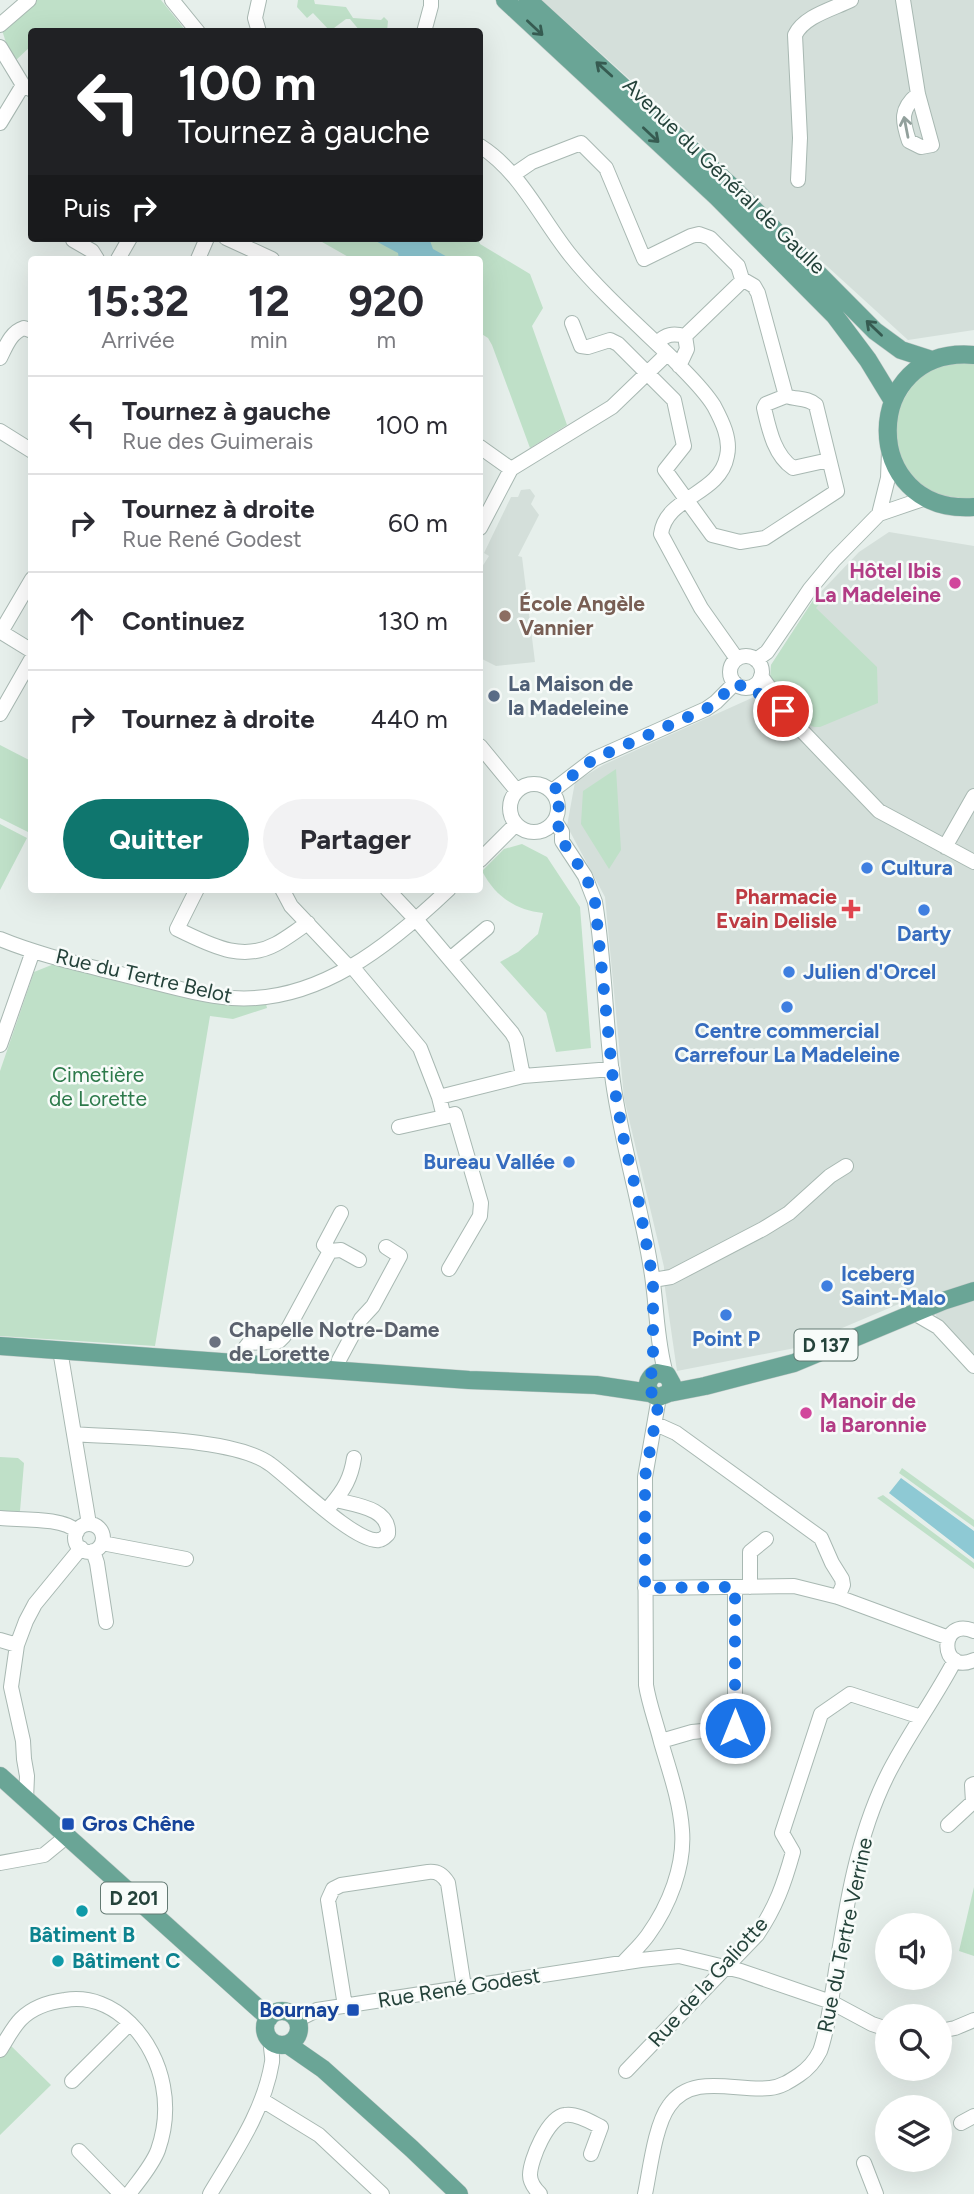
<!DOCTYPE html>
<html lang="fr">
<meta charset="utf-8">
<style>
:root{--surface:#fff;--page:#f2f2f3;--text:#2b2b33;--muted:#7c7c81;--line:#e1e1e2;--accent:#0f766e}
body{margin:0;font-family:Figtree,sans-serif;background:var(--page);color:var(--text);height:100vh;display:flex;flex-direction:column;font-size:26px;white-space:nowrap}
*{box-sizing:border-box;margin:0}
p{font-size:23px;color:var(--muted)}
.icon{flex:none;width:38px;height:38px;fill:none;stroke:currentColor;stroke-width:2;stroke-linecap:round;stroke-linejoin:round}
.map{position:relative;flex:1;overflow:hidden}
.sheet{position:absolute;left:28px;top:256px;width:455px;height:637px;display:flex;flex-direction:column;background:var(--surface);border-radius:7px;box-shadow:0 7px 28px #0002}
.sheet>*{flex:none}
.banner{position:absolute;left:28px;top:28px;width:455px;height:214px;border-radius:7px;box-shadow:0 7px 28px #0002;background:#202124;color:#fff;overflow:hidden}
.buttons{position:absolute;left:875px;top:1913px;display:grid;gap:14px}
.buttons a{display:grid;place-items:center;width:77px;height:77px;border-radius:50%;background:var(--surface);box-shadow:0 7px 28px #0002;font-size:35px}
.pin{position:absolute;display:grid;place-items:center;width:60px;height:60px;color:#fff;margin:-30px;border:4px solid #fff;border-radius:50%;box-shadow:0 2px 7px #0007}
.me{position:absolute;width:77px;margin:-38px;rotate:0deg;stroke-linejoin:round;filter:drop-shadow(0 0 5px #0008)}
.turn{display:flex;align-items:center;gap:24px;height:147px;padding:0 35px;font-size:32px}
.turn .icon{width:91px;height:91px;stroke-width:2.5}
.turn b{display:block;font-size:49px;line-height:60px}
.then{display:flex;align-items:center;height:66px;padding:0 35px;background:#0003;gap:14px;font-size:26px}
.eta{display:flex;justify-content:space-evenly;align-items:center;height:119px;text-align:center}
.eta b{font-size:42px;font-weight:700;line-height:49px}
.action{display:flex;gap:14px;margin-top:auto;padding:14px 35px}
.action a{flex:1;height:80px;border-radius:42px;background:var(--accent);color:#fff;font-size:28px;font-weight:700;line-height:80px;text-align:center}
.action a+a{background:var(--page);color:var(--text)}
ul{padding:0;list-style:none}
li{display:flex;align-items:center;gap:21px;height:98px;padding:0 35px;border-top:2px solid var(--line)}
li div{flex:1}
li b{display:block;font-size:26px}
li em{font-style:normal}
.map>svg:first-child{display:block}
.built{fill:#d4dfda}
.green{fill:#bfe0c8}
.water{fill:#8ec9d4}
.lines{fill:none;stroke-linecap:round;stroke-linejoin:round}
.minor-casing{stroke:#a8b8b2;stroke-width:16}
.major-casing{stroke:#c2cac8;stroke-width:19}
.minor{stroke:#fff;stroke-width:14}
.major{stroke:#6aa596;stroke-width:18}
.oneway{stroke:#365b51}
.oneway2{stroke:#92a09c}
.route{stroke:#1a73e8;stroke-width:12;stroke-dasharray:0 21.6}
.hotel-dot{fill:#d1479c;stroke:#f7fbf9;stroke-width:2.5}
.education-dot{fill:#8d6e63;stroke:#f7fbf9;stroke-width:2.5}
.service-dot{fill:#5c6f8a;stroke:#f7fbf9;stroke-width:2.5}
.shop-dot{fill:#3f7fe0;stroke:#f7fbf9;stroke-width:2.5}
.health-dot{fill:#e0444e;stroke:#f7fbf9;stroke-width:2.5}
.worship-dot{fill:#6b7280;stroke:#f7fbf9;stroke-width:2.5}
.transit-dot{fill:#1a4fb4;stroke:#f7fbf9;stroke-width:2.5}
.culture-dot{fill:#0f9aa8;stroke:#f7fbf9;stroke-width:2.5}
.labels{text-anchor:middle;stroke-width:5;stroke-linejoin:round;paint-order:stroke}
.shield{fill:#f7fbf9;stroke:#637a73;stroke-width:2}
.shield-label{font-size:19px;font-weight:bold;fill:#24423a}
.street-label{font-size:21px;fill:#24423a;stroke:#f7fbf9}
.hotel-label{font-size:21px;font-weight:bold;fill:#b23c85;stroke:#f7fbf9;text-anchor:end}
.education-label{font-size:21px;font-weight:bold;fill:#785e54;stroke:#f7fbf9;text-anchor:start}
.service-label{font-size:21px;font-weight:bold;fill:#4e5e75;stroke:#f7fbf9;text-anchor:start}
.shop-label{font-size:21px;font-weight:bold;fill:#366cbe;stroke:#f7fbf9;text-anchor:start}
.health-label{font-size:21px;font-weight:bold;fill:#be3a42;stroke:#f7fbf9;text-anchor:end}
.park-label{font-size:21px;fill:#2d7a4b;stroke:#f7fbf9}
.worship-label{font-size:21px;font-weight:bold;fill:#5b616d;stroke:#f7fbf9;text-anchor:start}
.transit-label{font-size:21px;font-weight:bold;fill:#164399;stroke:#f7fbf9;text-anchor:start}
.culture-label{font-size:21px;font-weight:bold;fill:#0d838f;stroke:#f7fbf9}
</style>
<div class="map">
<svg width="974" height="2194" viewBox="0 0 974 2194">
<rect width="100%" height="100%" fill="#e6efeb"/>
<path class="built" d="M542,0H974V330L908,340L806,247L698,141Z
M530,489L535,496L531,504L539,515L518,556L522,557L535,662L496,666L480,658V570L489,556L484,553L511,497H518L521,490Z
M889,532L974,546V1361L937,1318L927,1292L795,1348L677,1371L665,1288L664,1267L624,1098L605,897L567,826L575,782L603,765L754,697L770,681L771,665L814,599L859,552Z"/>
<path class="green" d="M36,0H161L186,31L51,32L49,30L47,31L32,32L31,46L15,61L7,46L2,30Z
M298,0H314L315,4L346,7L353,18L381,20L384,17L388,21L387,31H360L350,19H346L330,31L313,13L307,18L297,7Z
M315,238H478L480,244L530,274L543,308L532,326L567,425L530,448L492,345L488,338L480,333V259H352Z
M974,361V500L932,494L913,480L899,461L894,415L918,376L938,364Z
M814,599L821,602L816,608L877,667L878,703L820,727H814L807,724L774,688L770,681L771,665Z
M0,745L31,761V825L28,832L0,818Z
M616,769L621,850L609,869L581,824L583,791Z
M0,824L27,838L0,890Z
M522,844L547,857L580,907L591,1048L556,1052L546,1013L500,962L518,952L538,934L543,913C515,910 495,896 482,871L504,849Z
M54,964L147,989L266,1004L267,1008L233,1019L210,1016L155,1346L0,1336V1071L34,972Z
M0,1457L18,1458L24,1463L20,1511L18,1512L0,1511Z
M902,1468L974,1520V1527L899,1473Z
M883,1495L974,1563V1569L877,1498Z
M974,1887V1956L959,1951Z
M6,2041L51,2085L0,2135V2050Z"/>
<path class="water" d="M370,238H429L433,249L451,259H399L398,253Z
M901,1478L974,1531V1559L889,1493Z"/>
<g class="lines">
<g class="minor-casing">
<path id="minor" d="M172,0L198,32
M903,0L918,94L932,145L921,147L909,141C902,120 900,109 918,94
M0,25L29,0
M259,32L255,18L259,0
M424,32L431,6V0
M0,47L23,85L32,90
M0,123L23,85
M480,146C521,172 541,219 571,256C599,291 639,326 672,358C686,373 703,388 714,406C722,421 731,439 727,456C720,495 666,496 661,534L701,608L737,659
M513,175L532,162L581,143L606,168L644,259L691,236L699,234L710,238L738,266L742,279L754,286L758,293L786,396C797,400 807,397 816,405L837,491L765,538L740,542L712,535L665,470L684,446L674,400L618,344L610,340L588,347L581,346L572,323
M798,180L800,138L795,35C804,16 833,9 851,0
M226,238L272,259
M73,240L92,251L97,259
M118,259L130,238
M198,259L207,238
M685,336L743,280
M657,343C666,334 673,333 685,336
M0,358C6,346 11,332 24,328L32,331
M679,366L687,349L685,336
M786,396L766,404L764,408C769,429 774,455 793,468L829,460
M0,431L32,451
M480,447L511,469
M879,514L888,478L889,451
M480,528L511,469L612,407L667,354
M32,579L1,632L32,651
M730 672a16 16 0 1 1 32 0a16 16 0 1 1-32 0Z
M756,660L767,652L810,589L834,560L879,514L926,498
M761,676L779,701L783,711L879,811L974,862
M0,714L32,658
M480,746L517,791
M510 808a24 24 0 1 1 48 0a24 24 0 1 1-48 0Z
M552,791L594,759L706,709L716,702L735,683
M555,821L562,832V841L585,876L595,902C605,962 605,1022 613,1082C622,1145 641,1206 651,1269C657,1304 656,1340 666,1374
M945,847L974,796
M480,860L516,824
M197,889L177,929C209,944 241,963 276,944C287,938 297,930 308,923
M282,889L291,906L345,963L355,970L420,1048L439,1097
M387,889L420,924L512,1033L516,1040L523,1076
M0,939C41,956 85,965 128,976C162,984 197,995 232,998C318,1004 390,945 449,889
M450,959L487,928
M0,1045L33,951
M444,1117L455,1114L481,1203L480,1216L449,1269
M399,1127L444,1117L439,1097L523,1076L612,1069
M330,1251L341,1250L359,1260
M653,1280L671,1277L763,1229L789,1213L830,1176L846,1166
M914,1313L938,1327L974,1366
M60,1350L89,1524
M244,1363L245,1348L249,1343L279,1341L284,1336L330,1251L324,1245L341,1213
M338,1370L339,1360L361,1319L373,1306L400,1256L386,1247
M656,1424L676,1433L821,1538L832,1563L842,1579L843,1585L838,1597
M74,1434C122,1438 234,1437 270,1464C290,1478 356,1544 379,1540C382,1540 385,1537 388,1534C390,1508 355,1505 336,1500
M331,1505C344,1490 351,1478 354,1458
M0,1518C19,1520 65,1517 77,1532
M75 1538a14 14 0 1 1 28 0a14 14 0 1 1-28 0Z
M102,1543L186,1559
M93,1551L97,1563L106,1622
M750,1587V1552L766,1539
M645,1588L794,1586L838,1597L949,1638
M974,1631C938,1616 939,1676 974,1660
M0,1640L17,1645
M661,1741L692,1732L735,1728V1587
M26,1800L27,1776L24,1759L23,1741L11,1687L17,1645L26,1621L35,1604L81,1548
M948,1825L973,1802L972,1785L974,1784
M0,1863L44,1855L66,1837
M623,1963C631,1954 641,1945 648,1935C669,1906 685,1866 682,1830C680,1800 669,1770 661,1742C656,1722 649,1704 646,1685L645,1477L659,1397
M345,2006L328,1900L333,1889L341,1885L428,1872C438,1871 443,1875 448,1883L464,1987
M297,2020L317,2010L641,1960L679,1956L741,1971L831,2002L872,2024L887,2029
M940,2031L955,2028L974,2020
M0,2050C7,2039 13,2027 21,2019C33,2007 49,2002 65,2000C116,1992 155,2041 163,2086C167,2107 165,2130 158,2150C152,2166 139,2180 129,2194
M626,2071L757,1935C776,1907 784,1884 793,1852L782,1833L821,1714L850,1694L921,1717
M72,2081L130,2023
M262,2100L319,2135L382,2194
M961,2123L974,2116
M79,2151L121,2194
M864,2163L876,2194
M210,2194C235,2152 264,2111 272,2062C273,2055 270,2049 271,2041
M540,2194C535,2189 530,2183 530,2175C530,2160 548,2117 565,2115C576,2113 591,2122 601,2127L591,2154
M645,2194C650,2170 655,2125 669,2106C692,2072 737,2092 770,2088C781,2087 790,2081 799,2075C808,2069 815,2061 820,2051C823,2043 825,2033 827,2025C842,1942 849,1853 887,1776C907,1736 934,1700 955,1660"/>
</g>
<g class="major-casing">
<path id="major" d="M505,0L717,197L835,316L868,360L893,401
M528,0L731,186L875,331L901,350L932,360
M974,355C860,345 858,515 974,507
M0,1346L469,1380L596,1385L650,1393
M669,1393L672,1384L667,1375L657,1373C644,1379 645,1394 659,1397L669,1393L705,1386L794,1363L943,1301L974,1291
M0,1776L269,2018
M265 2028a17 17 0 1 1 34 0a17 17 0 1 1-34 0Z
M287,2044L323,2069L412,2149L459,2194"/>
</g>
<use href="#minor" class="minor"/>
<use href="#major" class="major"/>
</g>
<defs><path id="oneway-shaft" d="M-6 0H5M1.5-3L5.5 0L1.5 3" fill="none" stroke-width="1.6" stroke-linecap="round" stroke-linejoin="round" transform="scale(1.75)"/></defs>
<g class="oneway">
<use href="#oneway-shaft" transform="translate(535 28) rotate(43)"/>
<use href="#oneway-shaft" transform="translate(604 69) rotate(-138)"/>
<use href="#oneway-shaft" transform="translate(651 135) rotate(43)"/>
<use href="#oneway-shaft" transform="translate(874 328) rotate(-136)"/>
</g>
<use class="oneway2" href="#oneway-shaft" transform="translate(906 127) rotate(-101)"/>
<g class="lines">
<path class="route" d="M735,1728V1587L645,1588V1477L659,1401V1397L649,1391L648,1382L651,1376L653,1360V1280L638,1198L625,1146L613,1080L595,902L586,876L562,841V832L555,821L559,805L552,791L594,759L706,709L716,702L735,683L746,688L751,687L774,707L783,711"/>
</g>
<g class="hotel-dot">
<circle cx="955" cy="583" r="7"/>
<circle cx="806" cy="1413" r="7"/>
</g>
<circle class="education-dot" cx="505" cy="616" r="7"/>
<circle class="service-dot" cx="494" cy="696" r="7"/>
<g class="shop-dot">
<circle cx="867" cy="868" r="7"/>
<circle cx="924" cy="910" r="7"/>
<circle cx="789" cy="972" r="7"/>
<circle cx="787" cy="1007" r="7"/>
<circle cx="569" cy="1162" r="7"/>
<circle cx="827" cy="1286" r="7"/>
<circle cx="726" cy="1315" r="7"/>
</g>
<path class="health-dot" d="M847.5 898.5h7v7h7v7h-7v7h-7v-7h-7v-7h7z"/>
<circle class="worship-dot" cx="215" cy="1342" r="7"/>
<g class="transit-dot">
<rect x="61" y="1817" width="14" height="14" rx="3.5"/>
<rect x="346" y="2003" width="14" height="14" rx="3.5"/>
</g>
<g class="culture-dot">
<circle cx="82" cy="1911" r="7"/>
<circle cx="58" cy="1961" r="7"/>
</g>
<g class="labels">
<g class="shield">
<rect x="794.5" y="1329.5" width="63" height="31" rx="5"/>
<rect x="101" y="1882.5" width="66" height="31" rx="5"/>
</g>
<g class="shield-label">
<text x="826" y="1352">D 137</text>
<text x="134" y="1905">D 201</text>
</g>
<g class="street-label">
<text transform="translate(724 176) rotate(44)" y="7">Avenue du Général de Gaulle</text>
<text transform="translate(144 976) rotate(13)" y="7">Rue du Tertre Belot</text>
<text transform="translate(845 1935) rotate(-78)" y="7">Rue du Tertre Verrine</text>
<text transform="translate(708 1982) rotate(-48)" y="7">Rue de la Galiotte</text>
<text transform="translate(459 1988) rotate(-9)" y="7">Rue René Godest</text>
</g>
<g class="hotel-label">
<text x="941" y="578">Hôtel Ibis<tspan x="941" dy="24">La Madeleine</tspan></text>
<text x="820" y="1408" text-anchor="start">Manoir de<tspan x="820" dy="24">la Baronnie</tspan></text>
</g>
<g class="education-label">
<text x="519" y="611">École Angèle<tspan x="519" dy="24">Vannier</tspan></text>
</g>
<g class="service-label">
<text x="508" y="691">La Maison de<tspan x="508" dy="24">la Madeleine</tspan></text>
</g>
<g class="shop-label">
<text x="881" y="875">Cultura</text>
<text x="924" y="941" text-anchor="middle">Darty</text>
<text x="803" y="979">Julien d'Orcel</text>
<text x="787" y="1038" text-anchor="middle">Centre commercial<tspan x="787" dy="24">Carrefour La Madeleine</tspan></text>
<text x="555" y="1169" text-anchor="end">Bureau Vallée</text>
<text x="841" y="1281">Iceberg<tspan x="841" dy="24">Saint-Malo</tspan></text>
<text x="726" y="1346" text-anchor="middle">Point P</text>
</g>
<g class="health-label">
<text x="837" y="904">Pharmacie<tspan x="837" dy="24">Evain Delisle</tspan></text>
</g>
<g class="park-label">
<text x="98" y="1082">Cimetière<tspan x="98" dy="24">de Lorette</tspan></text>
</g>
<g class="worship-label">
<text x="229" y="1337">Chapelle Notre-Dame<tspan x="229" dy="24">de Lorette</tspan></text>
</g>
<g class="transit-label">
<text x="82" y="1831">Gros Chêne</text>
<text x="339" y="2017" text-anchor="end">Bournay</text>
</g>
<g class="culture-label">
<text x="82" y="1942">Bâtiment B</text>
<text x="72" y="1968" text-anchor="start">Bâtiment C</text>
</g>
</g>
</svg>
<div class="buttons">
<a><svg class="icon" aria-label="sound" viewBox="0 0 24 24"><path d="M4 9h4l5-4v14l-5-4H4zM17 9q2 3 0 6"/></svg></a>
<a><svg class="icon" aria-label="search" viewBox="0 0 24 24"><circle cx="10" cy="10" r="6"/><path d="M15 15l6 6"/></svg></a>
<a><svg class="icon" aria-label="layers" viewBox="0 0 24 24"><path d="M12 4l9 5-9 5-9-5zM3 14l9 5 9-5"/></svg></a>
</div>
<div class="pin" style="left:783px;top:711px;background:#d93025"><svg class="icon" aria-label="arrive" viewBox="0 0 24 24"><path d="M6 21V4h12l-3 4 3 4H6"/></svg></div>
<svg class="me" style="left:735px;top:1728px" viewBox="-20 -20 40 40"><circle r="17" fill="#1a73e8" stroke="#fff" stroke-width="3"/><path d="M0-11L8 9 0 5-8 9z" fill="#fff"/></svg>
<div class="banner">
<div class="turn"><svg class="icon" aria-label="left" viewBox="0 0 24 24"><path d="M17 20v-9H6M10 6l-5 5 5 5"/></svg><div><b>100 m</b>Tournez à gauche</div></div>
<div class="then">Puis<svg class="icon" aria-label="right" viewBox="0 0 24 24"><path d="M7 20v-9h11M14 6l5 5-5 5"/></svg></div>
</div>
<section class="sheet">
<div class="eta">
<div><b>15:32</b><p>Arrivée</p></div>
<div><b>12</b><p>min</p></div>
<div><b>920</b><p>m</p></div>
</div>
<ul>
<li><svg class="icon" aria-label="left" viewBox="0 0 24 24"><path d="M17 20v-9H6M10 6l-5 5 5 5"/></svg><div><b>Tournez à gauche</b><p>Rue des Guimerais</p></div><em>100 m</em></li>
<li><svg class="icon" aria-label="right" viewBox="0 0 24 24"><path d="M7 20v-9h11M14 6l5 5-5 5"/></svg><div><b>Tournez à droite</b><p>Rue René Godest</p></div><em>60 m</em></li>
<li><svg class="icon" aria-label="ahead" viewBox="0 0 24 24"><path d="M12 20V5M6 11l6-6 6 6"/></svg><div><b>Continuez</b></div><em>130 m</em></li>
<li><svg class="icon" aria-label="right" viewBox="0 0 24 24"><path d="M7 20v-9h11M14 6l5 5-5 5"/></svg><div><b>Tournez à droite</b></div><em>440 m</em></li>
</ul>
<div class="action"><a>Quitter</a><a>Partager</a></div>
</section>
</div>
